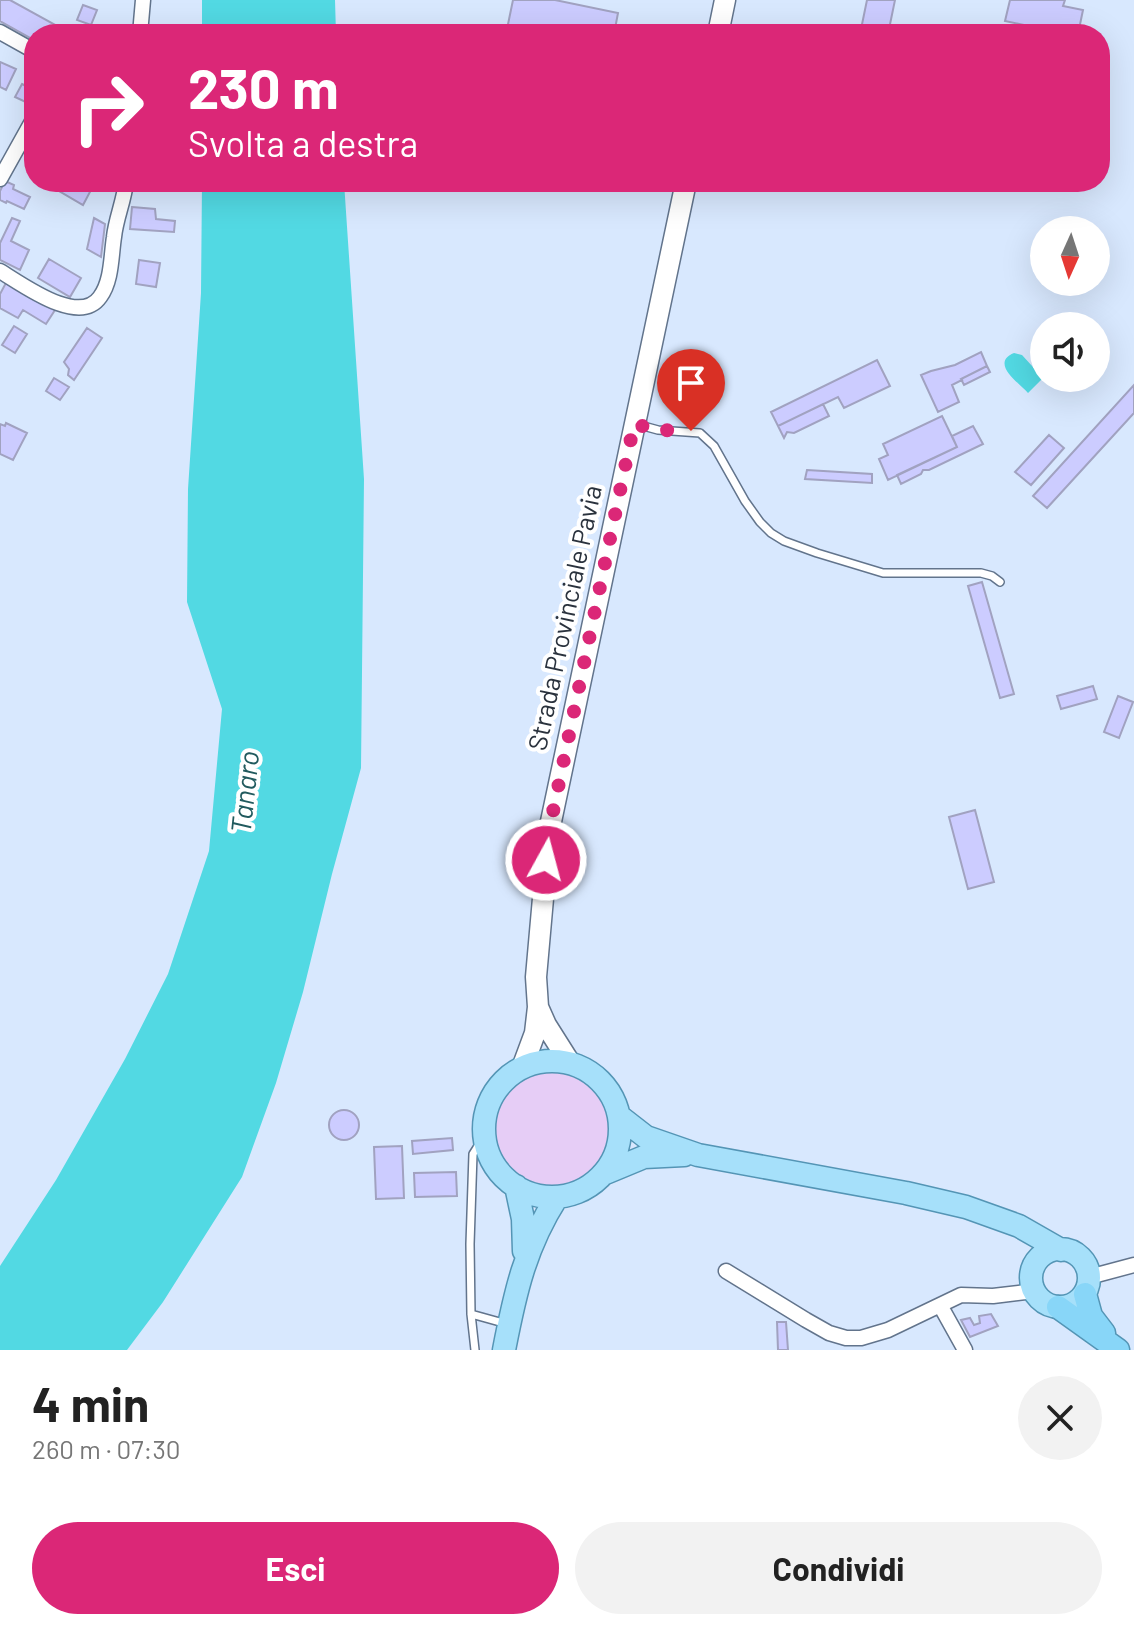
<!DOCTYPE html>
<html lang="it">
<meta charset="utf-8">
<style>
:root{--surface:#fff;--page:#f2f2f2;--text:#222;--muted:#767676;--accent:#db2777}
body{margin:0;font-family:Barlow,sans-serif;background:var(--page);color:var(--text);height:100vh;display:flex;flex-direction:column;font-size:30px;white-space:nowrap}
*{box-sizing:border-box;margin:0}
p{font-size:26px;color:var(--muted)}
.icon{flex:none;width:44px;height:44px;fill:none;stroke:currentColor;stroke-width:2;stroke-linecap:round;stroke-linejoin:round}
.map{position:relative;height:1350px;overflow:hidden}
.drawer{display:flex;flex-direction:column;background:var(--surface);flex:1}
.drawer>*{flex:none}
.hud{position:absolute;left:24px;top:24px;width:1086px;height:168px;border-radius:32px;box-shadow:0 8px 32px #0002;background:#db2777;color:#fff;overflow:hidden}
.needle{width:52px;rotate:183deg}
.buttons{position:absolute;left:1030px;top:216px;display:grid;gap:16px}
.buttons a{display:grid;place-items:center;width:80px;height:80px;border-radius:50%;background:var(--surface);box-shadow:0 8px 32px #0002;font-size:40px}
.pin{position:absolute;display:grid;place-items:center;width:68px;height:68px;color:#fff;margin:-82px -34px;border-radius:50% 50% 50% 0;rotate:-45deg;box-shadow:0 0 8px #0007}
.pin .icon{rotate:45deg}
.me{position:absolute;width:88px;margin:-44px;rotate:7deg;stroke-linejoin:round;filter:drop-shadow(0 0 6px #0008)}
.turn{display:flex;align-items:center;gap:28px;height:168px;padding:0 32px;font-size:36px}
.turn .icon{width:104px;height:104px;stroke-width:2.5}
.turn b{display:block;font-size:56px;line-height:68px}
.round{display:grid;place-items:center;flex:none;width:84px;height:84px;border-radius:42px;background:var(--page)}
.summary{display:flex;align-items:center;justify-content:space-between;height:136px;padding:0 32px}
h1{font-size:48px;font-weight:700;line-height:60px}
.action{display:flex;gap:16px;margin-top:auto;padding:16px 32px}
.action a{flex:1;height:92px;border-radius:48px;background:var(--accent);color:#fff;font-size:32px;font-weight:700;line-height:92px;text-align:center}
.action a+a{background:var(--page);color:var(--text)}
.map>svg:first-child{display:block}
.green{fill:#e6cdf6}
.water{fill:#52d9e3}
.building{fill:#ccf;stroke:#a1a2c0;stroke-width:2}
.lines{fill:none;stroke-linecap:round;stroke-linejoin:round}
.service-casing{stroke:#62748c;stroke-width:10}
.minor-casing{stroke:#62748c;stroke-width:17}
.secondary-casing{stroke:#62748c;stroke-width:23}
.primary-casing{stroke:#5495b5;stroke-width:25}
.trunk-casing{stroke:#5495b5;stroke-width:25}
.service{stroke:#fff;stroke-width:7}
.minor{stroke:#fff;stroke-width:14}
.secondary{stroke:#fff;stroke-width:20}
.primary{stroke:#a6e0fa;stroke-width:22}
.trunk{stroke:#88d6f8;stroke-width:22}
.route{stroke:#db2777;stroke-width:14;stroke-dasharray:0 25.2}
.labels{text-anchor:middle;stroke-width:8;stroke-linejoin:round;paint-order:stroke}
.street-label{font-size:26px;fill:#2a323d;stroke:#fff}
.water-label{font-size:28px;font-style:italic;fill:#215a5e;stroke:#fff}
</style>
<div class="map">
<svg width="1134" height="1350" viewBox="0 0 1134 1350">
<rect width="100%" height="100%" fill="#d8e8fe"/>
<path class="green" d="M493 1129a58 58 0 1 1 116 0a58 58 0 1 1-116 0Z"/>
<path class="water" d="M202,0H335L336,34H202Z
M202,182H344L364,479L361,768L332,874L303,992L276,1083L242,1177L163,1302L127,1350H0V1266L56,1180L125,1059L168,974L209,851L222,709L187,602L188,489L201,293Z
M1014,353L1022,355L1043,378L1028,393C1018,382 990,363 1014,353Z"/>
<path class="building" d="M0,0H10L61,28L57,34H34V40L0,21Z
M513,0H555L618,13L614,34H506Z
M867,0H895L888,34H860Z
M1010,0H1065L1063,6L1083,10L1078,34H1066L1005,21Z
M83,5L97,10L91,25L77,20Z
M0,62L16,69L6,90L0,87Z
M22,84L34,90V106L15,97Z
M5,181L14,185L13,189L30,197L24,209L7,201L6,203L0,200V191Z
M57,182H77L91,190L83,205L54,188Z
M132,207L155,209L156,219L175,221L174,232L130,229Z
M12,218L20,221L11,241L29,250L20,270L0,260V243Z
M94,218L105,224L101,257L87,249Z
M49,259L81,278L70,297L38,278Z
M139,260L160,263L156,287L136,284Z
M7,281L55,310L46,324L23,310L18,318L0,308V294Z
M14,326L27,334L15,353L2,345Z
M87,328L102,338L74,380L68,375L69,369L64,362Z
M981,352L987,366L961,379L962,380L952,385L959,402L938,412L921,375L931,371L955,365Z
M877,360L890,386L844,408L838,397L778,426L771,412Z
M987,366L990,372L964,385L961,379Z
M54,378L69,387L60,400L46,391Z
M1134,385V413L1047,508L1033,496Z
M823,404L829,416L794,433L787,432L784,438L778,426Z
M942,416L957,447L888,480L879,459L888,455L883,444Z
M6,423L27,433L13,460L0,454V424L5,426Z
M973,426L983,444L929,470H923L921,474L901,484L897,475L957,447L952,436Z
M1049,435L1064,448L1031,485L1015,472Z
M807,470L872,474V483L805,479Z
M982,582L1014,694L1000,698L968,586Z
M1093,686L1097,699L1061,709L1057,696Z
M1118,696L1133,702L1119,738L1104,732Z
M975,810L994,882L968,889L949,817Z
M329 1125a15 15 0 1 1 30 0a15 15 0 1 1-30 0Z
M452,1138L453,1150L413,1154L412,1141Z
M402,1146L404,1198L376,1199L374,1147Z
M456,1172L457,1196L415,1197L414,1173Z
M991,1314L998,1326L970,1337L961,1320L970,1318L974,1325L980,1323L979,1316Z
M777,1322H786L788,1350H778Z"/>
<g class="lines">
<g class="service-casing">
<path id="service" d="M636,424L658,430L700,433L714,446L745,501L760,522L771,533L784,541L817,553L883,573H981L992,576L1000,582
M471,1314L507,1324
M475,1350L471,1314L470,1244L473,1154L485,1135"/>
</g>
<g class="minor-casing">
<path id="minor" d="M0,32L34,51
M140,34L143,0
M0,179L34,118
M0,271C22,284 79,327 100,297C112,281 111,256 114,237C116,218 124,201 126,182
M726,1271L806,1320L829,1333L846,1338H861L888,1330L961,1295L993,1296L1034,1291
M1089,1277L1134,1265
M940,1305L965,1350"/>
</g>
<g class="secondary-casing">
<path id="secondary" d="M718,34L725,0
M538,1007L546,1025L570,1063
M522,1068L535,1033L538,1007L536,977L549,831L686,182"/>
</g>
<g class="primary-casing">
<path id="primary" d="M484 1129a68 68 0 1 1 136 0a68 68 0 1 1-136 0Z
M619,1116L646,1137L698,1155L906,1193L966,1207L1019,1226L1061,1250
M603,1174L644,1157L684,1155
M516,1186L523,1219L524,1251
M1031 1278a29 29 0 1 1 58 0a29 29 0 1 1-58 0Z
M504,1350C515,1293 525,1247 557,1197"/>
</g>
<g class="trunk-casing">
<path id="trunk" d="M1085,1294L1091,1316L1104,1333
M1058,1307L1118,1350"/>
</g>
<use href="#service" class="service"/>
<use href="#minor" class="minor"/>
<use href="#secondary" class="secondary"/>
<use href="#primary" class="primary"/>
<use href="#trunk" class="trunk"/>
</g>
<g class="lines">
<path class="route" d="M546,860L549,831L634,424L658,430L691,431"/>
</g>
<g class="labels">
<g class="street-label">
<text transform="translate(565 618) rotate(-78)" y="9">Strada Provinciale Pavia</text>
</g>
<g class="water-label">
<text transform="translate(245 792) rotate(-84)" y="10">Tanaro</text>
</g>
</g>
</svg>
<div class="buttons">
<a><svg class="needle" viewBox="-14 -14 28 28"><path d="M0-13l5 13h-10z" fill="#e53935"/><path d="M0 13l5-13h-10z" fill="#767676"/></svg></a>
<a><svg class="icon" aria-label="sound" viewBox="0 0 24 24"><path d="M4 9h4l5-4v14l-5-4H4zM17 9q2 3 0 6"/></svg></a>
</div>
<div class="pin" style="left:691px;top:431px;background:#d93025"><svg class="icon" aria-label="arrive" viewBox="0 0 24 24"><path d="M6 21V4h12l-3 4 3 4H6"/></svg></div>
<svg class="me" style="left:546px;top:860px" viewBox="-20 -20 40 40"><circle r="17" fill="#db2777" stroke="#fff" stroke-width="3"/><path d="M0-11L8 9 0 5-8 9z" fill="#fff"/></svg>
<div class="hud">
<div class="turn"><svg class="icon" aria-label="right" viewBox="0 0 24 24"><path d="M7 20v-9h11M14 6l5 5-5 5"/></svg><div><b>230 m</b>Svolta a destra</div></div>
</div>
</div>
<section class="drawer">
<div class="summary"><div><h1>4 min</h1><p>260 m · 07:30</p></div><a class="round"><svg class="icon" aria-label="close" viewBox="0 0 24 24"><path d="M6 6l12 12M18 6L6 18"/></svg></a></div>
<div class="action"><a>Esci</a><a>Condividi</a></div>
</section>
